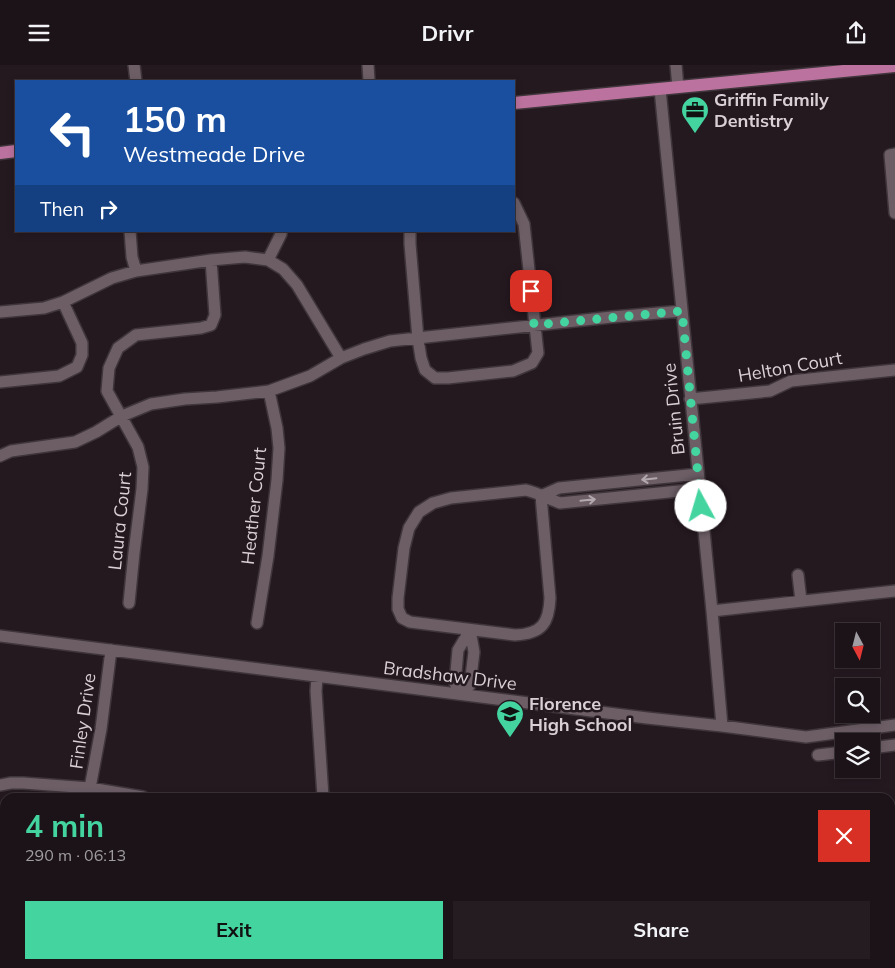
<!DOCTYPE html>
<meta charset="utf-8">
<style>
:root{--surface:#1c1318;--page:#251c21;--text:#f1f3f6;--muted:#a09ea2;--line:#3a3237;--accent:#43d4a0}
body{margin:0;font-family:Mulish,sans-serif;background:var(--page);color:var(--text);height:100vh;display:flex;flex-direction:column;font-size:19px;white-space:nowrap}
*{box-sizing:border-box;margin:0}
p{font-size:16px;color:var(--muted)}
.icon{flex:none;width:28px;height:28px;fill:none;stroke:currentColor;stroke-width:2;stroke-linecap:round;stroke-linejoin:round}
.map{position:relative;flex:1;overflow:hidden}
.drawer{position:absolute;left:0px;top:728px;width:895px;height:176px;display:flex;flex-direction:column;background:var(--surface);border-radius:15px 15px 0 0;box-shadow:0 2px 8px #0003,0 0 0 1px var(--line)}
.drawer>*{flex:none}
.banner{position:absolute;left:15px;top:15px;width:500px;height:152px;border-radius:0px;box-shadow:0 2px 8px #0003,0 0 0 1px var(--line);background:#1a4fa0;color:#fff;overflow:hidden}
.needle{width:32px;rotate:173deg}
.buttons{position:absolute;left:835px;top:558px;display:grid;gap:10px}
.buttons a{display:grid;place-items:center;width:45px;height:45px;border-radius:0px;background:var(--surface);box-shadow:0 2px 8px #0003,0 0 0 1px var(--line);font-size:25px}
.pin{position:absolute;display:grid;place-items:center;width:42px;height:42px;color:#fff;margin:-21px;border-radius:10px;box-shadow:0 2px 8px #0006}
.me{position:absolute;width:55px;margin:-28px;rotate:354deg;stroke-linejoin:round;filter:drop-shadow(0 0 4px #0008)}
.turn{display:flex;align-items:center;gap:18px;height:105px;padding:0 25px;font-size:22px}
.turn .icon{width:65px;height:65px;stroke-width:2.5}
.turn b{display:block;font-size:35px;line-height:42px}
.then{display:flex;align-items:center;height:48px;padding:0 25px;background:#0003;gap:10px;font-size:19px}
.round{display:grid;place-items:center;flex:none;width:52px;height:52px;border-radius:0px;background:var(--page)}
.overview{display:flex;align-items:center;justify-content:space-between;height:85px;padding:0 25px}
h1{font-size:30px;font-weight:700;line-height:38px;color:var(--accent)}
.primary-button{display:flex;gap:10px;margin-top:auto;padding:10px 25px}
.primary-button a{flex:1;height:58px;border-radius:0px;background:var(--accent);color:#111;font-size:20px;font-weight:700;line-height:58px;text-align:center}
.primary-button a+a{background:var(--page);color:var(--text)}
header{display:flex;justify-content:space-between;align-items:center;height:65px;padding:0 25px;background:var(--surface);font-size:22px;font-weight:700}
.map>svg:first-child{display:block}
.green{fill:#5b1e44}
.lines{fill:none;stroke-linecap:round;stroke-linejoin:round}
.minor-casing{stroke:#3f363b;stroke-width:14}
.major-casing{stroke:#3f363b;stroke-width:15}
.minor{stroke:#6d5e66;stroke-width:11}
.major{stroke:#bc729e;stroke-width:12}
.oneway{stroke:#b3a8ae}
.route{stroke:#43d4a0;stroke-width:9;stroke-dasharray:0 16.2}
.labels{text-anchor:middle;stroke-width:5;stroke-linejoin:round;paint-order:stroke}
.poi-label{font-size:18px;font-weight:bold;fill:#d9d0d5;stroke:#251920;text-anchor:start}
.street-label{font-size:18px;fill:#d9d0d5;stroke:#251920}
</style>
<header><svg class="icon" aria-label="menu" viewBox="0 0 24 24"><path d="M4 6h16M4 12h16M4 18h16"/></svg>Drivr<svg class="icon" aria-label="share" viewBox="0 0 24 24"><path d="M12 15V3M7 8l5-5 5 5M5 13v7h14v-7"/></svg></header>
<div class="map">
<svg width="895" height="903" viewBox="0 0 895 903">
<rect width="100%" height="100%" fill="#251920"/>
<path class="green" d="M890,773H895V903H863V899H890Z"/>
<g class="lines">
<g class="minor-casing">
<path id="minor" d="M134,0L136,16
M368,0L369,16
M676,0L678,22
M660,24L712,546L722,661
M895,89L890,90L895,148
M130,166L132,192L136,206
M410,166V179L418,274L421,293L425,305L435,313H448L513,306L532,298L538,288L524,159L514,138
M268,195L281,169V166
M0,247L44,243L63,237L112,213L136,206L211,195L233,193L245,192L268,195L283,204L297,220L341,293
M0,317L59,311L77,302L82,290V278L63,237
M690,334L770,326L791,316L895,305
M0,391L11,386L75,377L96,367L122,351L151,339L185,334L217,332L269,326L310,311L341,293L364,284L390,276L612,252L682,246
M541,431L550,533C549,558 542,569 515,570L410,557L402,553L398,544V533L404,483L409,463L419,447L433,438L451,433L526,425C538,428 549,434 560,438L699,424
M541,431L559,423L698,409
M798,510L801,536
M129,538L134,488L142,424L143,402L138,382L107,326L109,303L118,283L136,270L201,263L211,260L215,250L211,195
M712,546L895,526
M257,558L268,491L277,415L279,383L277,363L269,326
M470,565L474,587L470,620L461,629L455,618L458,585Z
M0,571L647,653L722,661L806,672L895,660
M317,612L316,626L323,732
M871,683L895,680
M818,690L844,687
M0,720L11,718H23L90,723L143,732
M90,732V723L101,664L111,585
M97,899V903
M237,899V903
M334,899V903
M378,899L384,901L417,899"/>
</g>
<g class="major-casing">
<path id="major" d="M514,38L895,1
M0,88L16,86"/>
</g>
<use href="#minor" class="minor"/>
<use href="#major" class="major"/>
</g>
<defs><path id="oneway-shaft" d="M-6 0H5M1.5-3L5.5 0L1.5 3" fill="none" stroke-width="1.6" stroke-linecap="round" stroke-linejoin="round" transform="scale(1.25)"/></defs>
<g class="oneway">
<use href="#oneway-shaft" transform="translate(649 414) rotate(174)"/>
<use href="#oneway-shaft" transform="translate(588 435) rotate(-6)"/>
</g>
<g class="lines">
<path class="route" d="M531,226L534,260L682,246L701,441"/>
</g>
<defs>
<g id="office-pin" transform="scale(1.4375)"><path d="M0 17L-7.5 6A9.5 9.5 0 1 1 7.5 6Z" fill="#43d4a0" stroke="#251920"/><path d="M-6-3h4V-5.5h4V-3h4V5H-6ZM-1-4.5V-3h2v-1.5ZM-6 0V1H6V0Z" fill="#111"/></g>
<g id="school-pin" transform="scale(1.4375)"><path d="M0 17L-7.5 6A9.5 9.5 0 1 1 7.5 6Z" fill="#43d4a0" stroke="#251920"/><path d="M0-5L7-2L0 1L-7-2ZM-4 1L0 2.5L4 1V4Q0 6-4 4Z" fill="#111"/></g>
</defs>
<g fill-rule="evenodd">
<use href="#office-pin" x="695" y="45"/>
<use href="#school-pin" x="510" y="649"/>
</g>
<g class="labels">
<g class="poi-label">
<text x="714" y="41">Griffin Family<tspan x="714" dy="21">Dentistry</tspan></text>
<text x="529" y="645">Florence<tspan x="529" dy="21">High School</tspan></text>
</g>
<g class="street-label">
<text transform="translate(790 302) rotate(-10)" y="6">Helton Court</text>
<text transform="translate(674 344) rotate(-96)" y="6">Bruin Drive</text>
<text transform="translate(254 441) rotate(-84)" y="6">Heather Court</text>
<text transform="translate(120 456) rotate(-84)" y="6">Laura Court</text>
<text transform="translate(450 611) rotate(7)" y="6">Bradshaw Drive</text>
<text transform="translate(83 656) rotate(-82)" y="6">Finley Drive</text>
</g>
</g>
</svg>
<div class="buttons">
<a><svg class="needle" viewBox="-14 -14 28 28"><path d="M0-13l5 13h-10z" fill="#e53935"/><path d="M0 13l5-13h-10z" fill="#a09ea2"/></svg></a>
<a><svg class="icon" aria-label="search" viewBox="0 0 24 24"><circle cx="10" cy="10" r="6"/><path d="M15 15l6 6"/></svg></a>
<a><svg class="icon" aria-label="layers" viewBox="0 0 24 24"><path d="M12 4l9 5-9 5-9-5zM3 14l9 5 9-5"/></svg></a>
</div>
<div class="pin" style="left:531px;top:226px;background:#d93025"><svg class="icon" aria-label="arrive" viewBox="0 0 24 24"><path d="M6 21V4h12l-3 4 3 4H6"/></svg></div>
<svg class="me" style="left:701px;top:441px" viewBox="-20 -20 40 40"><circle r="19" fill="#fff"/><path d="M0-13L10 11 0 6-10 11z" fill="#43d4a0"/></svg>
<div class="banner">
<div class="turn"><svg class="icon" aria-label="left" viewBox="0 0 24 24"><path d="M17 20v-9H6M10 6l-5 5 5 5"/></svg><div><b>150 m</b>Westmeade Drive</div></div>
<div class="then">Then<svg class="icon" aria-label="right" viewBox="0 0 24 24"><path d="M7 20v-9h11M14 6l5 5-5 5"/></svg></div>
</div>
<section class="drawer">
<div class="overview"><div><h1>4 min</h1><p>290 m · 06:13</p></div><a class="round" style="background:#d93025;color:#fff"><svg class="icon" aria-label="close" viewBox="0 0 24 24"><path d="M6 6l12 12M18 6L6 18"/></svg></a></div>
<div class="primary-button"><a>Exit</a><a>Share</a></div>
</section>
</div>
